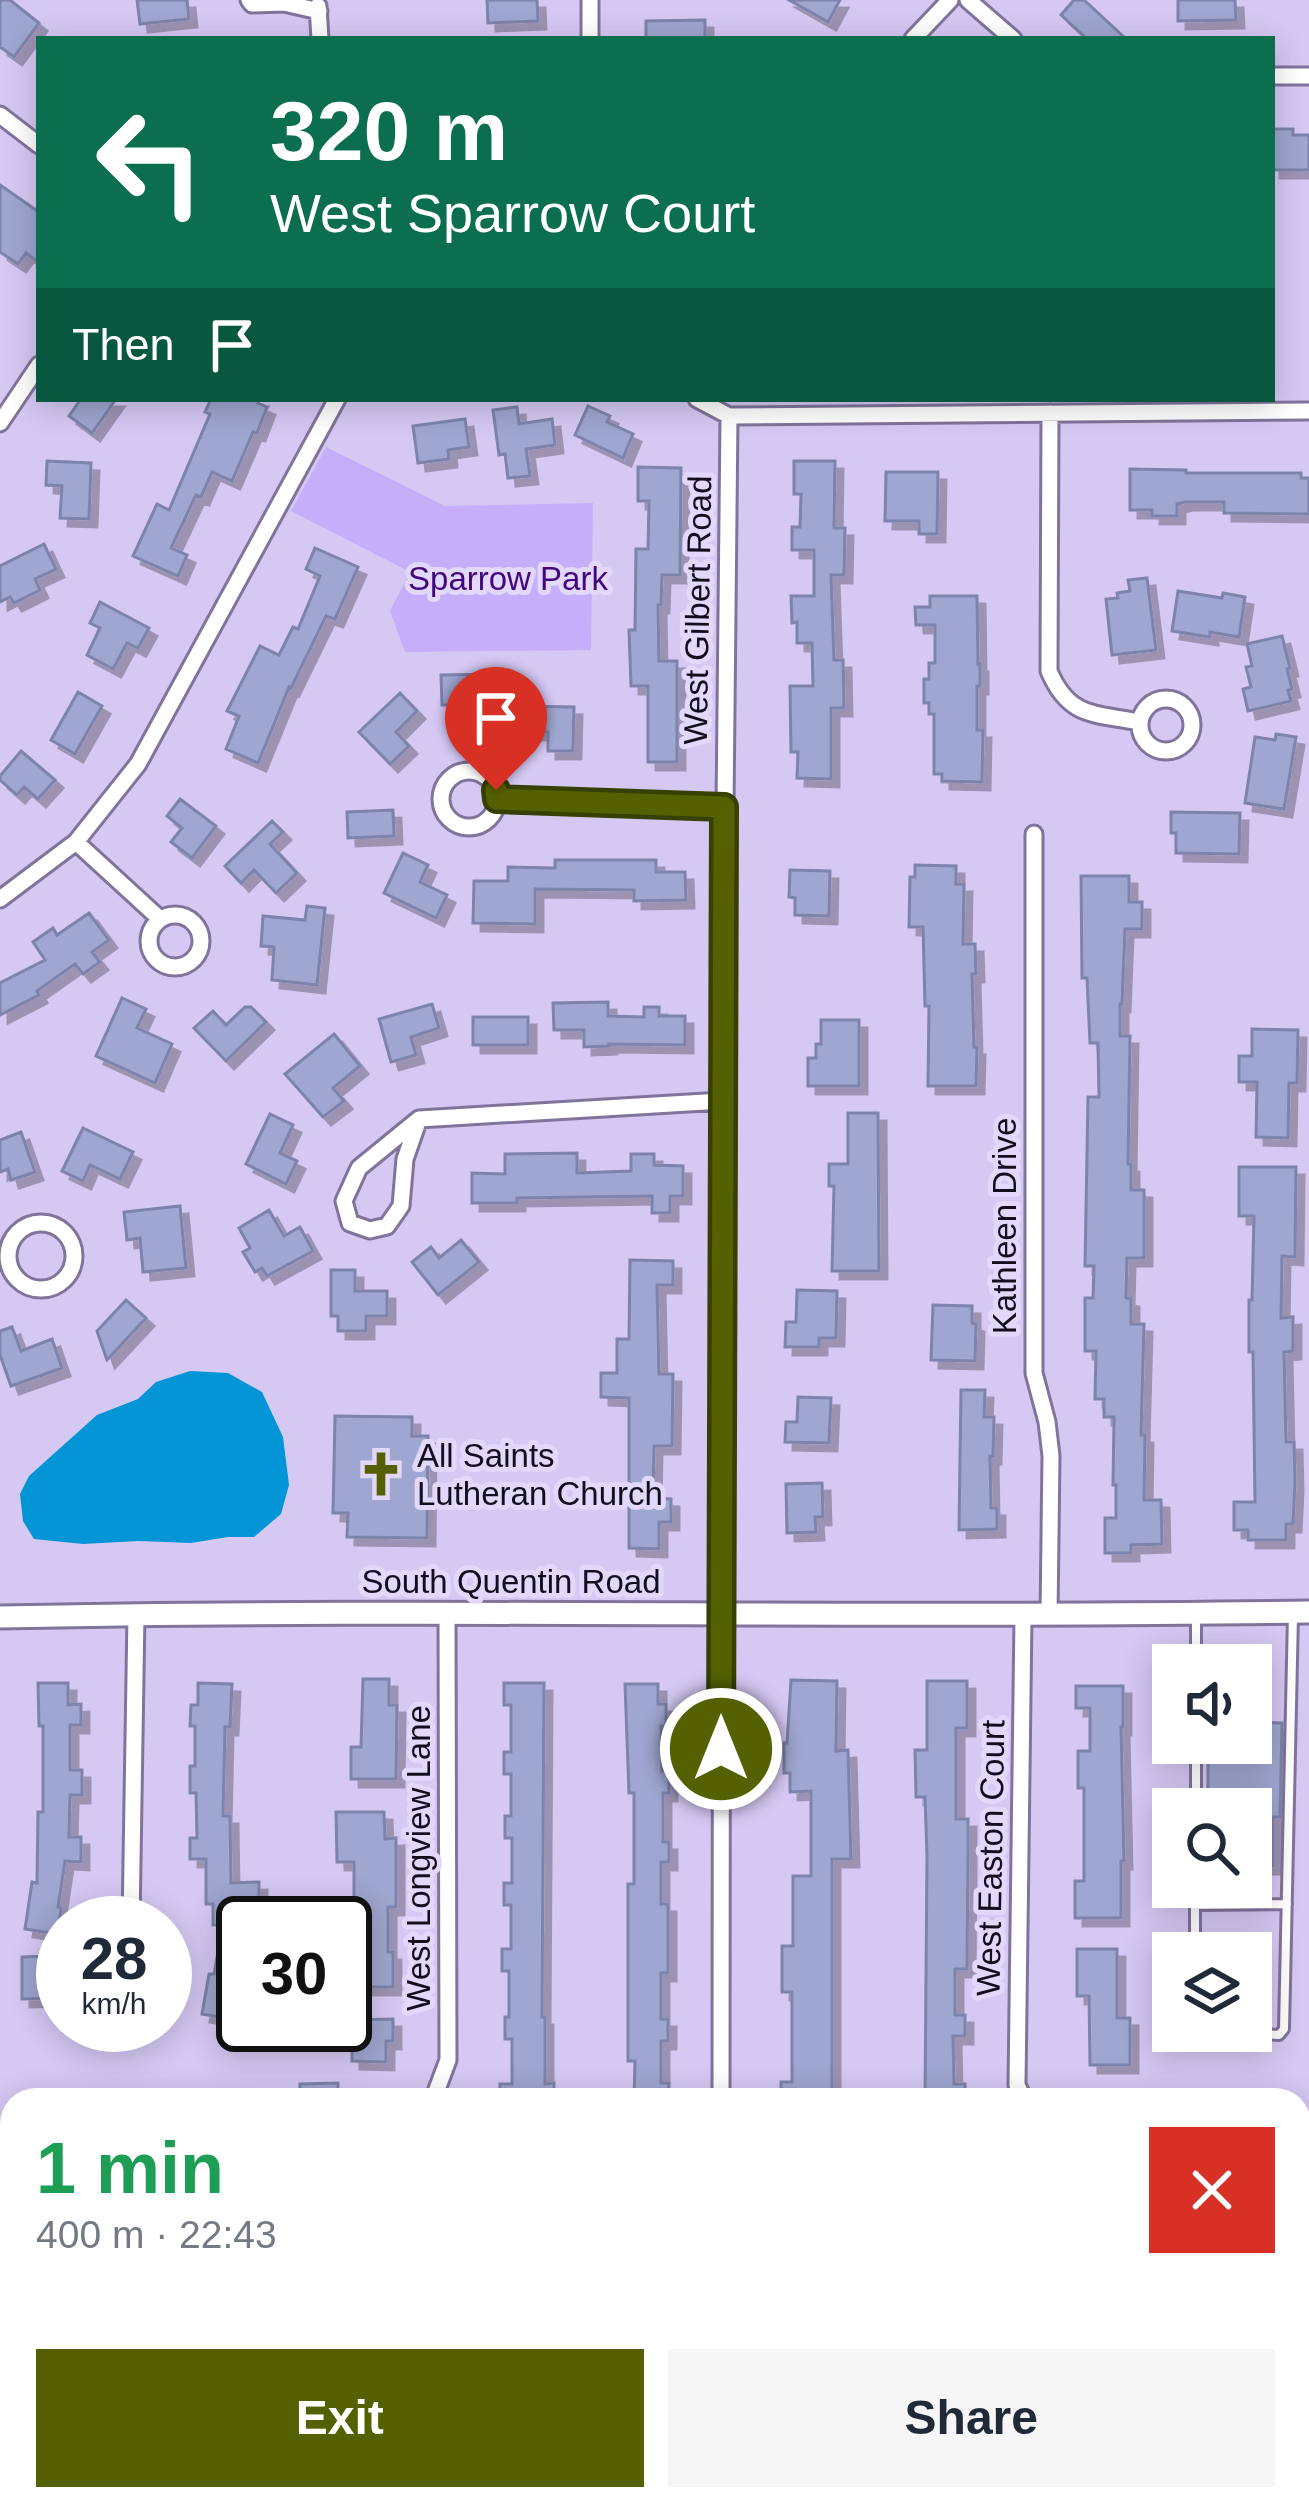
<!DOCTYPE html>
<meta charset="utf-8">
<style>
:root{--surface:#fff;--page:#f6f6f7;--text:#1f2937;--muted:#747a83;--accent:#556101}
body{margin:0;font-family:Helvetica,sans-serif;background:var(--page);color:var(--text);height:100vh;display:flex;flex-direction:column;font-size:45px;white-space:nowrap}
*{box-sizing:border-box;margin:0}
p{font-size:39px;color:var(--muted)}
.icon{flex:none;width:66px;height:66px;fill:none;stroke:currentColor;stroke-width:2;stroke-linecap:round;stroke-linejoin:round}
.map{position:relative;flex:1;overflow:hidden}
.drawer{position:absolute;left:0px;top:2088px;width:1311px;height:423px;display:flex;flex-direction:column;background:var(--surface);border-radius:36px 36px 0 0;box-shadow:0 6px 30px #0003}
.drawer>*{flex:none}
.banner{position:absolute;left:36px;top:36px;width:1239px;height:366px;border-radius:0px;box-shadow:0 6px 30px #0003;background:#0b6e4f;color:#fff;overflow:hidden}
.tools{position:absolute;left:1152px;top:1644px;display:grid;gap:24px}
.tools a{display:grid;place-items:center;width:120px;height:120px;border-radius:0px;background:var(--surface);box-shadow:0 6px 30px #0003;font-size:60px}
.speed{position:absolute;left:36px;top:1896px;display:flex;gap:24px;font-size:60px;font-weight:700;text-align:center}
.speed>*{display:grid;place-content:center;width:156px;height:156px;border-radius:50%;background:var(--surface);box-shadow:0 6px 30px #0003;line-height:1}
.speed small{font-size:30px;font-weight:400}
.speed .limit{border:6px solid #111;border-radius:18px;background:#fff;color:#111}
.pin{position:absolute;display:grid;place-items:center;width:102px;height:102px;color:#fff;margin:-123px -51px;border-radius:50% 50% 50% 0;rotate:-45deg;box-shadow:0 0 12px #0007}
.pin .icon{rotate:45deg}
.me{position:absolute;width:132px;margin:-66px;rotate:0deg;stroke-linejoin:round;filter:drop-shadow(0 0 9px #0008)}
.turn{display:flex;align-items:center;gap:42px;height:252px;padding:0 36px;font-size:54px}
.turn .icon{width:156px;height:156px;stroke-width:2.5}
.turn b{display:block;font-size:84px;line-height:102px}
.then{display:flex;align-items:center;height:114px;padding:0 36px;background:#0003;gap:24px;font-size:45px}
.round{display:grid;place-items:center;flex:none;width:126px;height:126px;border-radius:0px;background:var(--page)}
.headline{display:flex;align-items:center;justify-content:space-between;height:204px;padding:0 36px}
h1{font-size:72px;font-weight:800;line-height:90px;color:#1e9e55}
.button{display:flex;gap:24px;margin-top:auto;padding:24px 36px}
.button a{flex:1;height:138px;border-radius:0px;background:var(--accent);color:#fff;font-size:48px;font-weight:800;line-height:138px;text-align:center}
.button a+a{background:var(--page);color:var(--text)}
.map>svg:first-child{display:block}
.green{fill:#c5aefa}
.water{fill:#0395d6}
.building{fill:#9fa6cf;stroke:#7d83aa;stroke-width:3;filter:url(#shadow)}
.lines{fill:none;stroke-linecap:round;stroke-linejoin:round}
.lane-casing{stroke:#80749b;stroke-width:14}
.street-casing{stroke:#80749b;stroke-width:21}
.secondary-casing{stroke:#80749b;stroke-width:27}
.lane{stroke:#fff;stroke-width:8}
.street{stroke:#fff;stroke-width:15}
.secondary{stroke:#fff;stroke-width:21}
.route-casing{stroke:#373f01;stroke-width:30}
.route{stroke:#556101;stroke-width:21}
.labels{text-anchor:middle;stroke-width:10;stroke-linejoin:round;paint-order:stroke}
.park-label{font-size:33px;fill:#43067e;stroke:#e2d8fb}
.street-label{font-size:33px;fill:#130e1d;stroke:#e2d8fb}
.poi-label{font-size:33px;fill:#130e1d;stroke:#e2d8fb;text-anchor:start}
</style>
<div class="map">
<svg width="1309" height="2509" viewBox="0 0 1309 2509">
<defs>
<filter id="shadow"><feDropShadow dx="8" dy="8" stdDeviation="0" flood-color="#0004"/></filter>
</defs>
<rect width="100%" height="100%" fill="#d5c9f4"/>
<path class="green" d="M326,447L445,506L593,503L591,650L405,652L390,611L410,572L291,511Z"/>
<path class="water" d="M190,1371L228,1373L262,1392L283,1437L289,1485L281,1514L254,1537H228L191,1543L138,1541L83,1544L34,1539L23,1521L20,1494L29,1476L97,1415L138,1399L156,1382Z
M12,2346V2473L0,2472V2382L8,2349Z"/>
<path class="building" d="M0,0H10L39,23L14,57L0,47Z
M137,0H187L189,19L140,24Z
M487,0H537L538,21L488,23Z
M789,0H840L828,22Z
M1074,0H1084L1126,39H1087L1061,15Z
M1178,0H1235L1236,20L1178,21Z
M705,20V39H646V21Z
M1272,129H1293V135H1309V170H1272Z
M0,185L39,212V263L26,253L18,264L0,252Z
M81,399H116L92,433L69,416Z
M211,399H260L258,403L267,407L257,433L253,432L232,481L212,472L201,497L196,495L171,548L187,555L178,576L133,556L157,504L169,510L210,414L205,412Z
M588,406L610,416L607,422L633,434L623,458L575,435Z
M517,407L519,424L552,419L555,445L526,449L530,476L508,478L505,454L499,455L493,410Z
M465,419L469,447L448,450L449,459L418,463L413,426Z
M47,461L91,463L89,519L60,518L62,486L46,485Z
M794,461H835L834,528H845L844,575H831L834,660H843L844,708H831V779L797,778L798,752H791L790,686H813L812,643H797V622L792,623L791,596H814V550H792V527H800L801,494H794Z
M638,467L681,468L680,575H662L661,605H658L659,661H677V762H648V686H631L629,630H635L636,549H648L649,501H638Z
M1130,469L1186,470V473H1301V478H1309V514L1224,513V502H1185L1177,504V516H1152V510H1130Z
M886,472H938L937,534H919V521H885Z
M44,544L56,569L35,579L40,590L14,603L10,597L0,602V566Z
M315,548L358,567L335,619L326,616L291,688L289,687L258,763L226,749L239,716L227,711L260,646L279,655L293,627L298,629L320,576L306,569Z
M1147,578L1156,650L1112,655L1106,599L1118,598L1117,593L1130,591L1128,580Z
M1178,591L1222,598L1223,593L1245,597L1239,637L1210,632V637L1172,631Z
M930,596H977L978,664H980V686H977V730H983L982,782L942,781V774H934V714H929V703H924V679H929V663H935V625H916L915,607H930Z
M100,602L149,628L138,648L127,643L113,669L87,655L100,628L90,623Z
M1282,636L1290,668L1287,669L1292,689L1288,690L1291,701L1248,711L1243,689L1251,687L1246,667L1252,666L1247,644Z
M498,674V704L442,705L441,675Z
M78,692L102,706L75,754L51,740Z
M400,693L417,711L396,732L409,746L390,764L359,732Z
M518,706L574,707L573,751H548V732H518Z
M1276,734L1296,737L1284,809L1245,803L1255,737L1275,740Z
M21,751L55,780L38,799L24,787L17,795L0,780V776Z
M180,799L216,826L192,858L171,842L182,828L167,816Z
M393,810L394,836L348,838L347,812Z
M1171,812L1240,813L1239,854L1176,853V833H1171Z
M272,821L283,832L270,844L297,873L276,893L254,870L241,883L225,866Z
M403,853L428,865L420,882L447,895L436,918L384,893Z
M555,860H656V872H685L686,900L634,901V890L535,889V924L473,923L474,881H508V867L555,868Z
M915,865L956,866V884H964L963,944H975L976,974H972L974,1047H977L976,1086H928L929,1006H925L923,927H909L910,877H915Z
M790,870L830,871L829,916L795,915V898L789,897Z
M1081,876H1129V902H1142V929H1125L1122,1004H1120V1036H1130L1128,1164H1131V1190H1144V1258H1127L1126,1298L1131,1299V1324H1144L1141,1435H1145L1144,1500H1161L1162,1544L1131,1545V1553H1105V1518H1116V1485H1113L1114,1417H1104V1399H1095L1096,1351H1085V1298H1093L1094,1266H1085L1088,1097H1099L1098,1043H1090L1087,978H1082Z
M307,906L325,908L317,985L272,980L274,947L261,946L263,916L305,920Z
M89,913L109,940L92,952L100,962L83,974L75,964L37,991L39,995L0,1015V983L45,960L33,942L53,928L57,935Z
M122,998L146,1009L137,1028L172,1044L155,1083L96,1056Z
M608,1002V1016L644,1017V1007H659V1016H685V1045L609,1044V1046L584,1047V1030H554L553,1003Z
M432,1004L439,1028L411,1037L416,1055L391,1062L379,1019Z
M245,1007H251L266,1022L226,1061L194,1028L213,1011L226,1025Z
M473,1017H528V1045H473Z
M821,1020H859V1086H808V1058H816V1044H821Z
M1252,1029L1298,1030L1297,1083H1289L1288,1138L1256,1137L1257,1082H1239V1056H1252Z
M334,1034L360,1066L333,1088L344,1101L323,1117L285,1074Z
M848,1113H878L879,1271H832L834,1186H829V1164H848Z
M270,1114L293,1125L280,1153L297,1161L286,1184L246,1164Z
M83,1128L133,1152L120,1179L90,1165L83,1181L62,1171Z
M21,1132L35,1172L11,1180L8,1169L0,1172V1140Z
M577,1153V1173L631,1171V1154H654V1165L683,1166V1196H670V1213H652V1196L517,1198V1203H472V1173L505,1174V1154Z
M1239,1167H1296L1295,1257L1282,1256L1281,1318L1293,1317V1351L1284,1352L1286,1442H1294L1295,1483L1293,1524H1286V1540H1248V1530H1234V1502H1255L1253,1352H1249V1300H1252L1254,1216H1239Z
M180,1206L186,1268L143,1272L140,1238L127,1240L124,1212Z
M269,1210L284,1236L300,1227L313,1251L267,1276L262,1268L255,1272L243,1252L250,1248L239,1228Z
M461,1240L479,1262L438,1295L412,1262L431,1247L439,1258Z
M630,1260L673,1261V1285H657L659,1374H673L672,1446H654L653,1498L671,1499V1522H659V1549L629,1548V1398L601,1397V1373H617V1339H629Z
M331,1270H355V1291H387V1316H366V1331H338V1316H331Z
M797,1290L837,1291L836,1338H819V1347H785L786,1322H796Z
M126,1300L146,1318L107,1360L97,1331Z
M933,1305L972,1306V1323L976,1324L975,1361L931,1360Z
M12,1327L21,1351L52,1339L62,1368L11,1386L0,1355V1331Z
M961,1390H985L984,1417H994L993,1456H990L991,1508H997V1529L959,1530Z
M798,1397L831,1398L829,1443L785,1442L786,1422H797Z
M335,1416L412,1417V1436H428L427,1538L347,1537L348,1513H333Z
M822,1483L823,1517H815L816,1532L787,1533L786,1484Z
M363,1679H389V1705H397L396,1779H351V1747H361Z
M791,1680L837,1681L836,1751L848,1750L851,1859H832V2100H781V2082H792V1992H782V1946H793V1876H811V1791L790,1792V1773H784V1743H787Z
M927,1681H967V1728H956V1819H968V1856L967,1969H955V2015H965V2036H953L954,2084H965V2100H925L927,1856L925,1797H916L915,1750H927Z
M38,1683H68V1705L81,1704V1725H70V1770H82V1795H70L69,1837H81V1862L65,1861L58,1907L61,1908L58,1934L25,1929L32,1882L37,1883L38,1812H43V1726H39Z
M198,1683L232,1684L230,1727H225L223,1816H230L231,1883L259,1882V1899L246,1900L247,1923L243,1925H213V1904H206V1859H190V1838H197L196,1793H190V1766H195V1726H190L191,1705H198Z
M504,1683H544L542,2017H545V2084L554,2083V2100H500V2084H512V2039H505V2017H509V1971H502V1949H511V1905H504V1883H512V1838H505V1816H511V1774H504V1752H511V1705H504Z
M625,1684H658V1704H666V1726H661L662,1771H669V1793H663V1842H669V1862H661V1904H668V1973H661V2019H668V2041H661V2083H669L668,2100H634L635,2061H628V1884H634V1793H629Z
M1076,1686H1123V1727H1121L1124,1861H1121V1918H1075V1881H1084V1788H1078V1751H1090V1708H1076Z
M1251,1722L1282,1723L1280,1817H1273V1866H1251V1809H1208V1743H1251Z
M336,1812H384L385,1839L396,1838V1907H388V1952H393V1987H345V1952H354V1862H337Z
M1077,1949H1117V2018H1130V2065H1090L1089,1996H1077Z
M52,1956V1977H61L62,1998L22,1999V1957Z
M217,1957L243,1961V1986L237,2020L202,2014L209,1974H214Z
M393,2019V2041H386V2062L352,2061V2040L345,2039V2020Z
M338,2083V2100H300V2084Z"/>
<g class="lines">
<g class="lane-casing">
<path id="lane" d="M1196,1665V1619
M1196,1809V1743
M1195,1905L1287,1904
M1195,1953V1887
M1200,2031L1279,2035L1284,2029L1293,1614"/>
</g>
<g class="street-casing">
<path id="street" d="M249,0L252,4L284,3L319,11
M968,0L1013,39
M318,6L320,39
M590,39V0
M913,39L950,0
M1272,76H1309
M0,115L39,145
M697,399L729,416L1309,411
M1050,413L1049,671C1069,718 1094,713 1139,722
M0,423L39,365
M1140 725a26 26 0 1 1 52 0a26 26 0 1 1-52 0Z
M441 799a28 28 0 1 1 56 0a28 28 0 1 1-56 0Z
M497,799L724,807
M1034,834V1373L1047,1422L1051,1456L1049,1616
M76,842L160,919
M0,899L76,842L138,764L337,399
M149 941a26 26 0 1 1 52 0a26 26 0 1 1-52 0Z
M419,1119L405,1159L401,1206L387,1226L370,1230L350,1223L344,1201L359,1168L419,1119L722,1101
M8 1256a33 33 0 1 1 66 0a33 33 0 1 1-66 0Z
M1023,1616L1017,2085L1024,2100
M131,1923L136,1614
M433,2100L448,2060L447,1613
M721,2100L722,1101L729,416
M721,2499V2509
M1181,2499V2509
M280,2509V2499
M904,2509V2499"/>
</g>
<g class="secondary-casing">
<path id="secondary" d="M0,1617C436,1608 873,1619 1309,1612"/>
</g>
<use href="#lane" class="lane"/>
<use href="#street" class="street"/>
<use href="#secondary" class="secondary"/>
</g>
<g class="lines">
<g class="route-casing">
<path id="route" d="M496,790L497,799L724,807L721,1749"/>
</g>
<use href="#route" class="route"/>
</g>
<defs>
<g id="church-bare" transform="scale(3.6)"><path d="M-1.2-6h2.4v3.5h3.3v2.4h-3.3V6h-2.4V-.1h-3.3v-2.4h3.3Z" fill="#556101" stroke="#e2d8fb" stroke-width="2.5" paint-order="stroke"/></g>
</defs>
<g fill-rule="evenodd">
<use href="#church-bare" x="381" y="1474"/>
</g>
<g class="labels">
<g class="park-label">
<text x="508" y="590">Sparrow Park</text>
</g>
<g class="street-label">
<text transform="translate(697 610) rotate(-89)" y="12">West Gilbert Road</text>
<text transform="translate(1004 1226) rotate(-90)" y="12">Kathleen Drive</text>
<text x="511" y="1593">South Quentin Road</text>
<text transform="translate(418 1858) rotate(-90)" y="12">West Longview Lane</text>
<text transform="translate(990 1858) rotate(-89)" y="12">West Easton Court</text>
</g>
<g class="poi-label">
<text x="417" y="1467">All Saints<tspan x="417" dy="38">Lutheran Church</tspan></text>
</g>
</g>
</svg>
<div class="tools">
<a><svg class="icon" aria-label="sound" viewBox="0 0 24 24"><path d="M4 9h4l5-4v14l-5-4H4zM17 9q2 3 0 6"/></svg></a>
<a><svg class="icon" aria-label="search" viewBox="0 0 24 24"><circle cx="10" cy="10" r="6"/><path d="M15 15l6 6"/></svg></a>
<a><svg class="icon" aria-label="layers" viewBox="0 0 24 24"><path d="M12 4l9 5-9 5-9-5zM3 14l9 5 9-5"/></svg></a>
</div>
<div class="speed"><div>28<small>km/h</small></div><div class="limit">30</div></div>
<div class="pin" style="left:496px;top:790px;background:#d93025"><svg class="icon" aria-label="arrive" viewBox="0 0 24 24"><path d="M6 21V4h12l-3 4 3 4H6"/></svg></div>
<svg class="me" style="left:721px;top:1749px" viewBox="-20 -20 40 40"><circle r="17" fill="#556101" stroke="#fff" stroke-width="3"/><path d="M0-11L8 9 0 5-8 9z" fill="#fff"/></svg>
<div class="banner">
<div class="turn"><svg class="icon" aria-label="left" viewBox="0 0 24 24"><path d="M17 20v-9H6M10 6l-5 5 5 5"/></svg><div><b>320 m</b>West Sparrow Court</div></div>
<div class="then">Then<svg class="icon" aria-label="arrive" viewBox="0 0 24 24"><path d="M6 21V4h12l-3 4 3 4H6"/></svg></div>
</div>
<section class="drawer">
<div class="headline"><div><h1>1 min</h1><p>400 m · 22:43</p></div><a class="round" style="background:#d93025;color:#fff"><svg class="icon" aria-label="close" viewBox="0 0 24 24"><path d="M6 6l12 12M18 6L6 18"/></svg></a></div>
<div class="button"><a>Exit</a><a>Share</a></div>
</section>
</div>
